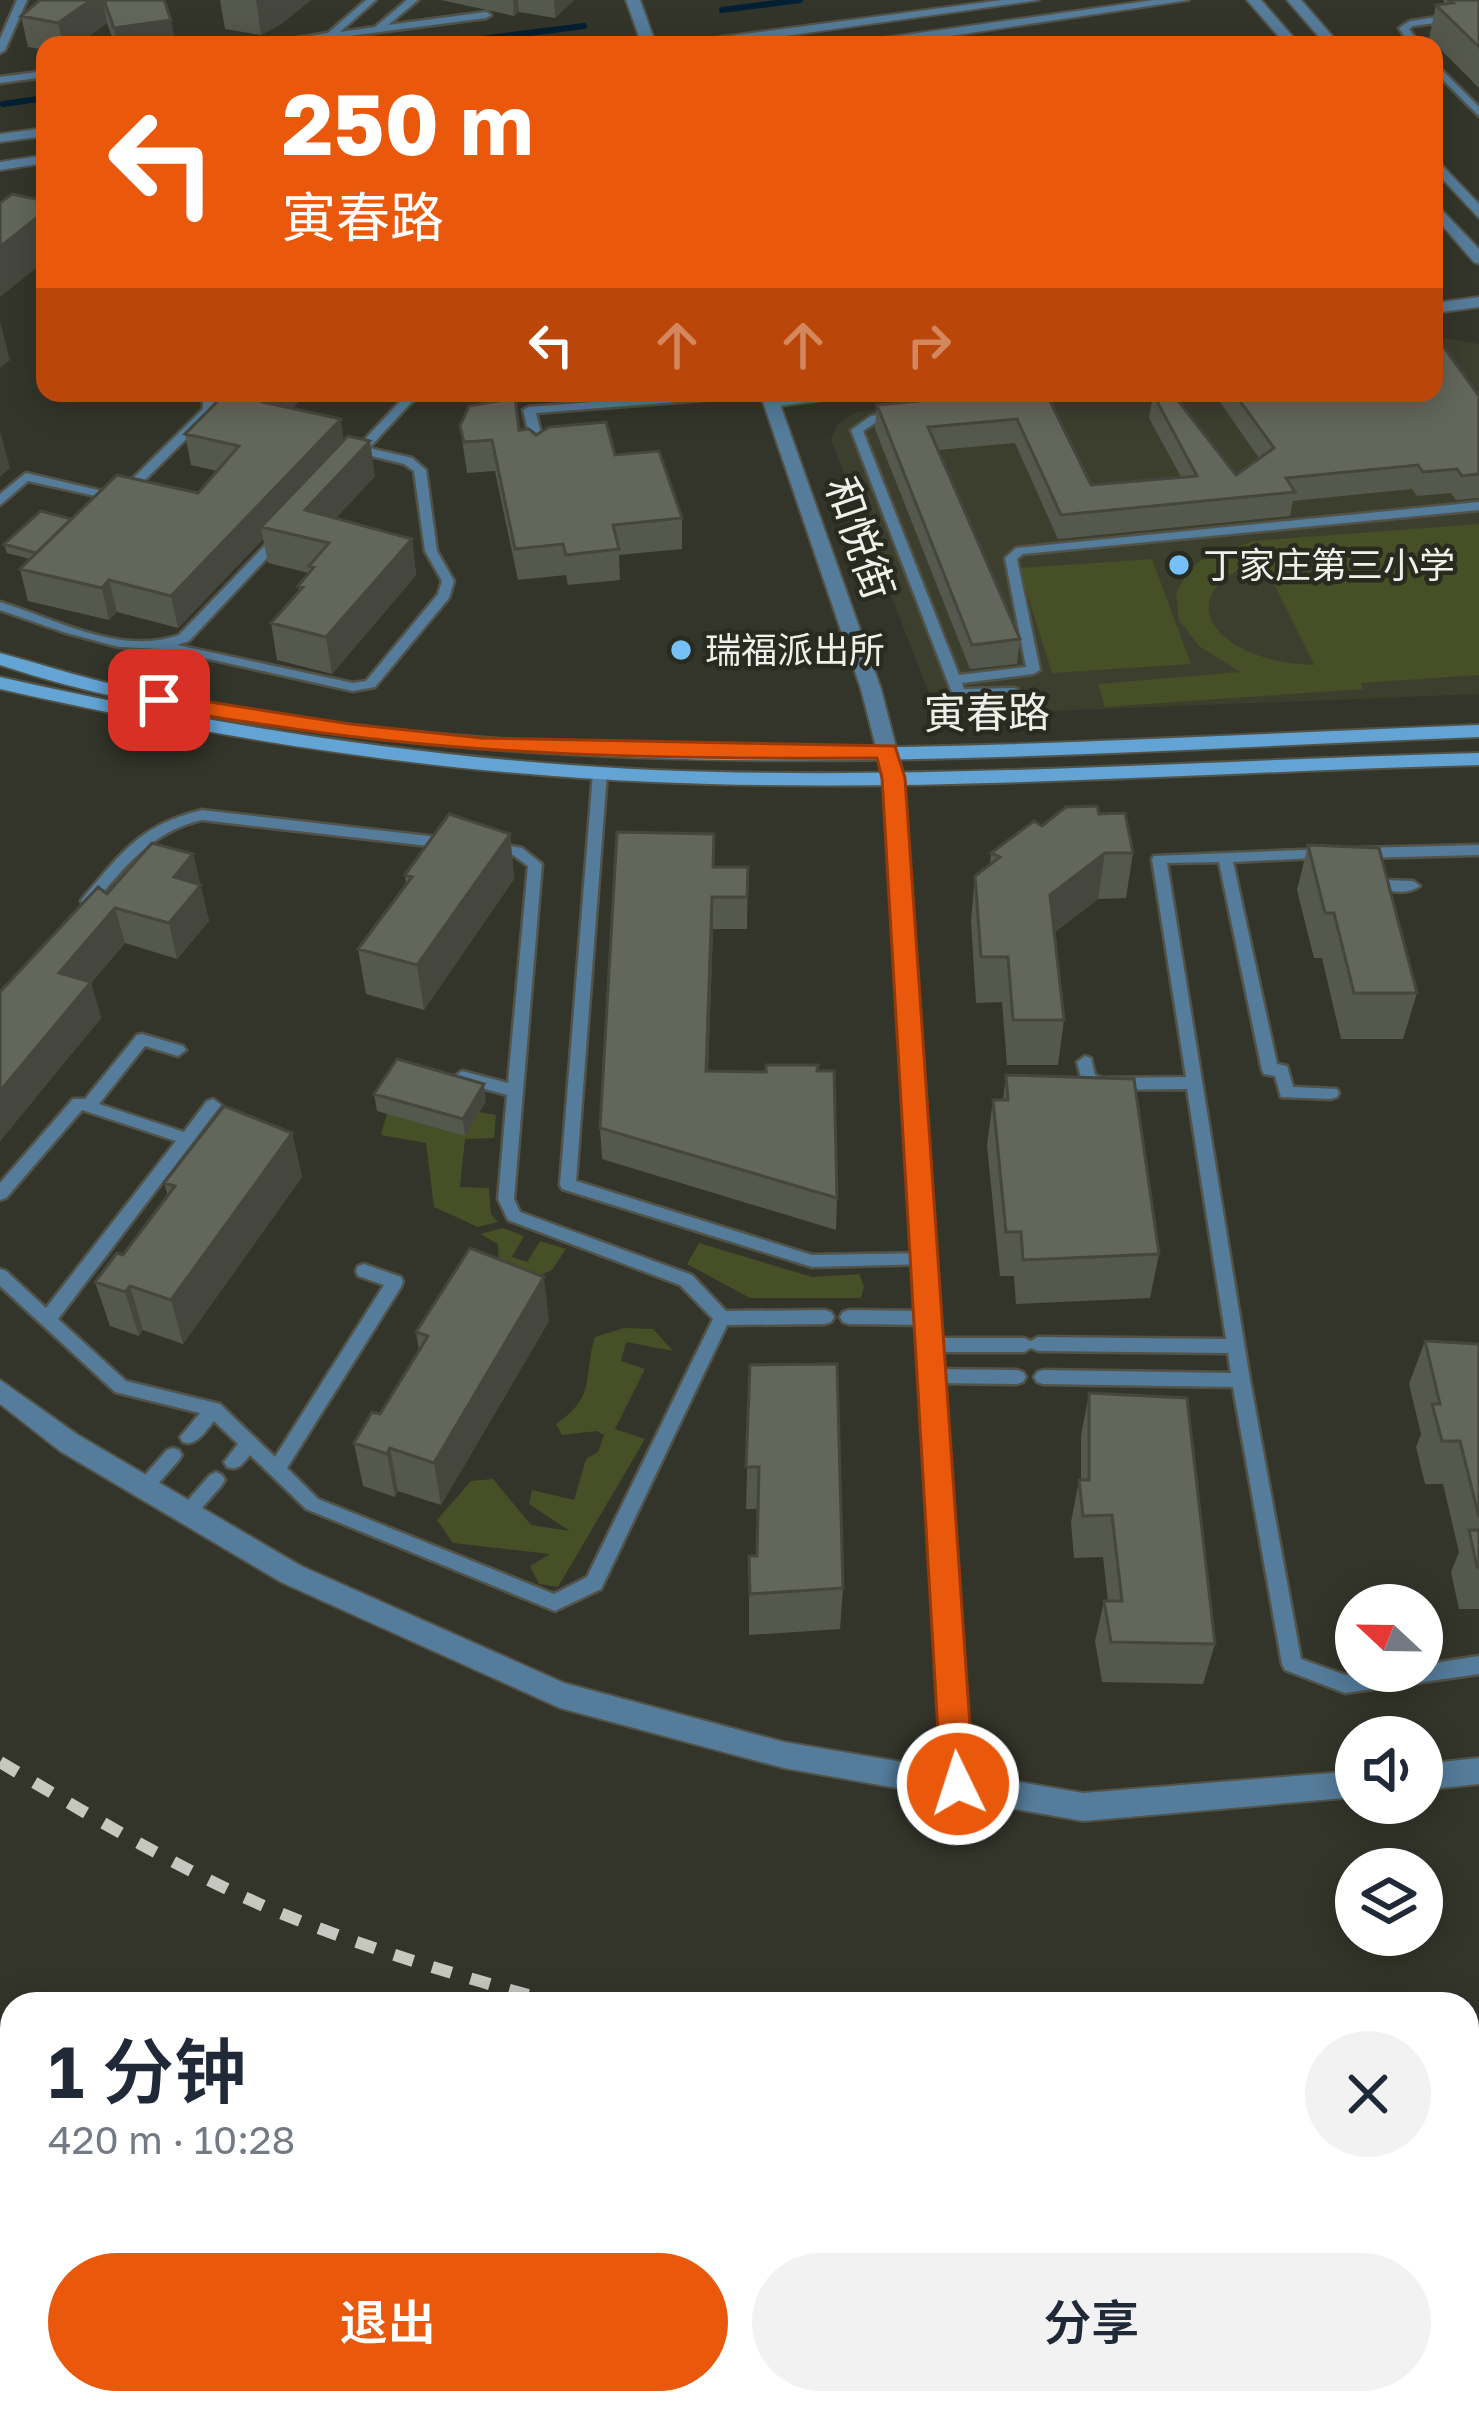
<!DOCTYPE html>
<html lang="zh">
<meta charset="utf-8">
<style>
:root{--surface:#fff;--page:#f2f2f3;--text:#1f2937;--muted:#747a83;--accent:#ea580c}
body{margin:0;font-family:"Golos Text","Noto Sans SC",sans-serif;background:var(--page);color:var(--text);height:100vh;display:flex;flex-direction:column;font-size:45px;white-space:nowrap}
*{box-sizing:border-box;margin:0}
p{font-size:39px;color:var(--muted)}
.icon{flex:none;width:66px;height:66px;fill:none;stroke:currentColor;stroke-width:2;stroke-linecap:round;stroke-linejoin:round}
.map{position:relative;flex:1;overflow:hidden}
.side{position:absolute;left:0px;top:1992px;width:1479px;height:423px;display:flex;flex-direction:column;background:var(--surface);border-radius:36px 36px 0 0;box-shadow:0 6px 30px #0003}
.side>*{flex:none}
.guide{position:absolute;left:36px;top:36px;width:1407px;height:366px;border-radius:24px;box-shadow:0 6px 30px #0003;background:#ea580c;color:#fff;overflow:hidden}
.needle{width:78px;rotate:292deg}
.buttons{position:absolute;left:1335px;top:1584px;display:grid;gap:24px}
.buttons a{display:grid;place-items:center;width:108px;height:108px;border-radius:50%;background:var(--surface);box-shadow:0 6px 30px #0003;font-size:60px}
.pin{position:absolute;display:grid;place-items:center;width:102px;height:102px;color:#fff;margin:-51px;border-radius:24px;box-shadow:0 6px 18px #0006}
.me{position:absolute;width:132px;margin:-66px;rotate:356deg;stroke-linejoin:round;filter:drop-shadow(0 0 9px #0008)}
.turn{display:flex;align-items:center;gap:42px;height:252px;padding:0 48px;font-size:54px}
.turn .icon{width:156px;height:156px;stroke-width:2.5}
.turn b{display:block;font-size:84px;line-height:102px}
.lanes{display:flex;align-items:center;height:114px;padding:0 48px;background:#0003;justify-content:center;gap:60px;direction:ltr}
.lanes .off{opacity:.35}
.round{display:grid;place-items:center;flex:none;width:126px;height:126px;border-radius:63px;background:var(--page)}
.headline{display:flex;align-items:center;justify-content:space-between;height:204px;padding:0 48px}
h1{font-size:72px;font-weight:600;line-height:90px}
.primary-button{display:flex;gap:24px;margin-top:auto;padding:24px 48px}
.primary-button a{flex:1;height:138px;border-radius:72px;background:var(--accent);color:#fff;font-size:48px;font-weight:600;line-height:138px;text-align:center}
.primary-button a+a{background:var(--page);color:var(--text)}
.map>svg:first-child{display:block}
.built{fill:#3c3f2e}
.green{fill:#474f26;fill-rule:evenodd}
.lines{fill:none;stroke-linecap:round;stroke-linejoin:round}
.stream{stroke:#032033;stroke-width:6}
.service-casing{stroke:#515349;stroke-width:5}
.minor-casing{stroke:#515349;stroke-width:4}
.tertiary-casing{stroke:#515349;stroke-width:4}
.secondary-casing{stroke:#515349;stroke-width:4}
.service{fill:#557c9b;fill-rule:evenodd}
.minor{fill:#557c9b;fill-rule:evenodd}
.tertiary{fill:#557c9b;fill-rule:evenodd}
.secondary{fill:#63a4d5;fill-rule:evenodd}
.rail{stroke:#c6c8c0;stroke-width:12;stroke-dasharray:20 20;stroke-linecap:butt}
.wall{fill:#55584d}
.shaded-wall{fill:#45473f}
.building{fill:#63665a;stroke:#45473f;stroke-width:3}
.route{fill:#ea580c;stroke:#983908;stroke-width:3}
.poi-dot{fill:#76c0f7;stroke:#292b20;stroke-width:4.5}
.labels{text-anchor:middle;stroke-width:9;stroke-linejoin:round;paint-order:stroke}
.far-poi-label{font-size:36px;fill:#eef0e9;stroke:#292b20;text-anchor:start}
.street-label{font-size:42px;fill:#eef0e9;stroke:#292b20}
</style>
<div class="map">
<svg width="1479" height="2413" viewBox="0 0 1479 2413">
<rect width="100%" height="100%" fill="#33352a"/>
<path class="built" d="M1434,336L1479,344V694L980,714L953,707L928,691L831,440L837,425L857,412L995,393H1434Z"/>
<path class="green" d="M1479,524V675L1361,683L1363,689L1105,707L1098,684L1240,672L1199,646L1179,620L1176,593L1189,570L1201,560L1253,541ZM1263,562L1314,664V665C1289,664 1264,660 1241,648C1184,616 1210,573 1263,562Z
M1152,559L1191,664L1052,673L1019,568Z
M479,1112L496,1115L494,1138L465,1139L460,1187L489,1188L491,1214L498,1222L478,1227L434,1207L426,1143L381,1135L387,1113L465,1135Z
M503,1228L524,1236L512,1257L527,1262L540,1241L566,1249L552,1270L531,1280L499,1265L498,1244L480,1234Z
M699,1243L812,1277L859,1274L864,1286L861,1298H750L687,1264Z
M624,1328L653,1329L673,1351L626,1342L621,1361L645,1369L615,1429L645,1439L558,1587L539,1584L530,1566L550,1554L453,1543L437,1520L471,1481L493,1479L531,1525L570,1531L529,1504L532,1490L574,1500L586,1459L598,1452L604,1435L597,1431L562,1435L556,1424C598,1395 582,1378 595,1337Z
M905,2403H1388L1398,2413H883Z"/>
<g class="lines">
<path class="stream" d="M722,10L800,0
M434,45L584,26
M3,104L45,98"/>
<g class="service-casing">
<path id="service" d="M17,0H27L5,50L0,53V39Z
M366,0H376L340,32L375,27L407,0H418L388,25L486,12L491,15L486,18L281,45H255L328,33Z
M1479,11V17L1413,26L1409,29L1420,45H1410L1399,28L1410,21Z
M1434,62L1479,107V116L1434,71Z
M45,71V77L0,83V77Z
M203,393H215L213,412L128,497L124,498L123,502L28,481L0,505V494L26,473L119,495L120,491L203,409Z
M408,393H420L369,448L412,458L426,470L437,551L454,581L449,598L375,687L353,691L163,649L119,647L63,632L0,610V602C56,619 120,656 179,635L274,536L278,535L284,539L282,542L189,641L177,645L353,683L366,681L438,594L442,581L425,551L414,471L404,464L363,454L357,458L351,454Z
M707,393H759L753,396L536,413L546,454L540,458L534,454L523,410L529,407Z
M1057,393H1100L1094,396L1029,402L1023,399L1029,396Z
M896,412L900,413V417L878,421L863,431L959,675L1026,667L1005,558L1016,548L1479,502V510L1023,554L1017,559L1040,670L1033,674L962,683L964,689L1013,688L1018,689V695L959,697L952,693L851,430L871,416Z
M600,769L607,773L576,1181L812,1255L924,1253L930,1254L932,1259L930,1264L812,1267L562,1189L560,1185L593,773Z
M202,810L446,838L453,843L446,848L202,820C152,831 125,867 93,904H83L81,901L83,898C122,852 140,825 202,810Z
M490,842L522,848L542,864L514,1199L520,1212L692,1275L726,1311L825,1310L831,1312L834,1317L831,1322L825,1324L727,1325L601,1589L555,1611L306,1509L250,1455C243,1464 238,1471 227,1467L224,1462L238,1444L214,1421C206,1430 197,1447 183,1442L180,1437L200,1413L115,1392L0,1286V1269L6,1271L46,1308L176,1141L82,1110L6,1198L0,1200V1183L73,1099H85L137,1035L142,1034L183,1046L186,1050L178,1056L145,1046L99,1104L184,1132L207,1101L213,1099L221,1105L58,1319L126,1381L220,1404L275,1457L384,1285L358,1276L356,1271L358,1266L364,1264L401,1277L403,1282L401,1287L287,1468L318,1499L554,1594L587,1577L713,1319L680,1285L508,1220L498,1199L507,1095L456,1081L454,1077L462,1071L508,1083L528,866L513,855L485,850L483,847L485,844Z
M1479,845V855L1359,858L1352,853L1359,848Z
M1327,849L1332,851L1334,854L1332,857L1233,862L1277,1064L1287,1066L1293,1087L1337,1089L1339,1093L1337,1097L1331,1099L1281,1097L1275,1076L1264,1074L1262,1070L1219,862L1167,863L1250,1380L1301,1659L1345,1675L1376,1671H1422V1665L1479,1656V1674L1345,1693L1285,1670L1282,1664L1233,1387L1043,1384L1037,1382L1034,1377L1037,1372L1043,1370L1231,1373L1228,1353L1038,1351L1031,1348L1024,1352H930L924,1350L921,1345L924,1340L930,1338H1024L1031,1341L1038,1337L1226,1339L1187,1089L1101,1090L1082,1082L1077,1062L1085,1056L1091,1058L1095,1075L1103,1078L1186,1077L1152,859L1154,856Z
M1370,873L1384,880L1413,881L1420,886C1404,897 1377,891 1363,878Z
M849,1310L928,1311L934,1313L937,1318L934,1323L928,1325L849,1324L843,1322L840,1317L843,1312Z
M932,1369L1017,1370L1023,1372L1026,1377L1023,1382L1017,1384L932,1383L926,1381L923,1376L926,1371Z
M173,1448L179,1450L182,1455L179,1460L150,1493L144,1496L138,1493L135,1488L138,1483L167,1450Z
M216,1472L222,1475L225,1480L222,1485L193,1518L187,1521L181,1518L178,1513L181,1508L210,1475Z"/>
</g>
<g class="minor-casing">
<path id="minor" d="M626,0H640L656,45H642Z
M760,393H776L881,689L904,778L972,1774L1083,1793L1356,1771V1797L1083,1821L784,1768L560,1708L281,1582L60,1451L0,1404V1380L78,1435L301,1566L564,1683L784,1742L943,1769L884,778L861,689Z
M1479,1758V1784L1422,1790V1764Z"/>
</g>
<g class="tertiary-casing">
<path id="tertiary" d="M1002,0H1039L722,45H684L691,41Z
M1154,0H1189L891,45H855L862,41Z
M1247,0H1261L1300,45H1286Z
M1287,0H1301L1340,45H1326Z
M45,128V136L0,142V134Z
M45,155V163L0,170V162Z
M1434,157L1479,204V218L1434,170Z
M1434,202L1479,249V264L1474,262L1434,216Z
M1479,297V307L1434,313V303Z
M801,393H845L837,398L772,407L764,402Z"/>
</g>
<g class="secondary-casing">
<path id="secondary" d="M0,653C50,667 98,682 149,693C587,781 1037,741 1479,725V737C1111,751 740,781 373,738C247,724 121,705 0,665Z
M0,677C215,726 433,760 654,770C929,781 1204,760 1479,753V765C1204,772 929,794 654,782C433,773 215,738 0,689Z"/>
</g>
<use href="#service" class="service"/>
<use href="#minor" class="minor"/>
<use href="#tertiary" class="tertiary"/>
<use href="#secondary" class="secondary"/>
<path class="rail" d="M0,1762C89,1815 178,1869 273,1910C366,1949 463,1977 560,2004
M1467,2035L1479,2033"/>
</g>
<path class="wall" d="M40,0H164L176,45H115L107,23L77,45H45V50L28,47L21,16Z
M220,0H311L281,24L261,35L225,29Z
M441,0H574L555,18L519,12L514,16Z
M1444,0H1479V88L1429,38L1436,5L1443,4Z
M226,393H307L292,408L344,440L375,476L336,518L412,539L416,575L332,674L277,660L271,623L299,592L298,586L309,573L268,563L263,539L178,628L117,612L109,620L28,601L20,569L30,559L7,553L4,544L71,519L198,493L217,471L191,465L185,434Z
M1004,393L1091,485L1181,477L1149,418L1153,394L1236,475L1259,458L1220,402L1221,393H1434L1479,396V498L1456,500L1451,493L1417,496L1412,489L1293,501L1290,516L1058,539L1015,443L938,450L1020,639L1017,664L970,669L875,429L877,405Z
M460,426L519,430L615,455L682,518V549L619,555L620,580L568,585L566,575L518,580L495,471L467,473Z
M1099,814L1133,853L1126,898L1098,899L1055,932L1064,1020L1058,1065H1007L1002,1002L976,1003L971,921L975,876L990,865L991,853L1042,826Z
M510,834L514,879L424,1010L366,994L358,949L406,884L405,875Z
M1308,845L1417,993L1403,1039H1341L1322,958H1314L1297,890Z
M193,854L209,921L177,959L125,943L91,983L101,1018L0,1141V992L107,894Z
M714,867H748L747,929H713L708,1071L837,1198L836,1230L602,1159L600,1128Z
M1006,1075L1159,1254L1150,1298L1016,1304L1014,1276H1000L987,1145L993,1100H1003Z
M374,1094L486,1101L465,1136L377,1111Z
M292,1133L302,1177L183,1344L143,1330L139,1336L110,1326L95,1282L123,1255L168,1196L164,1183Z
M549,1321L441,1505L398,1491L395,1497L363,1486L354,1443L380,1414L419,1351L416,1332Z
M1425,1341L1479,1344V1609H1459L1451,1572L1459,1552L1443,1484H1425L1416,1447L1421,1434L1409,1384Z
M750,1365L843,1588L840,1629L749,1635V1556H757L758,1509H746Z
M1089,1393L1215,1644L1203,1684L1102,1682L1095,1641L1104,1601H1108L1103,1557L1074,1558L1071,1522L1079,1480H1081V1436Z
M1479,2078V2217L1467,2222V2082Z
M1467,2301L1479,2313V2396L1467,2389Z"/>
<path class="shaded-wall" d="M91,0H103L107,23L77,45H63L58,23Z
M256,0H311L281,24L261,35Z
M513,0H518L519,12L514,16Z
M554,0H574L555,18Z
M171,20L176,45H117L114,28Z
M45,211V261L0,297V247Z
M0,321L10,360L0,368Z
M272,393H307L268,433L263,402Z
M341,419L345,451L261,527L263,539L178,628L171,596Z
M0,431L10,468L0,477Z
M370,441L375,476L316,540L305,510Z
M412,539L416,575L332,674L326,637Z
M109,580L117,612L109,620L102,588Z
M510,834L514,879L424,1010L417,965Z
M1105,853L1098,899L1044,940L1050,895Z
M193,854L209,921L177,959L169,923L174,877Z
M712,897L713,929L707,1103L706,1071Z
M115,908L125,943L91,983L101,1018L0,1141V1091L59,973Z
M484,1084L486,1101L465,1136L463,1119Z
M292,1133L302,1177L183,1344L171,1300Z
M544,1277L549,1321L441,1505L434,1463Z
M130,1286L143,1330L139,1336L125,1292Z
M390,1448L398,1491L395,1497L387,1454Z
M1479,2207V2217L1467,2222V2212Z"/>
<path class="building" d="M40,0H91L58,23L21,16Z
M104,0H164L171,20L114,28Z
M1449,0H1479V47L1436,5L1453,3Z
M1225,39L1234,45H1189L1187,43Z
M12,194L45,201V211L0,247V203Z
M1443,346L1479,396V474L1462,476L1457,469L1423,472L1418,465L1286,478L1295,492L1061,515L1017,419L928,427L1020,639L972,645L877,405L1004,393H1046L1091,485L1197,476L1153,394L1172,393L1236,475L1274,448L1234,393H1434V347Z
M226,393H272L263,402L341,419L171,596L109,580L102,588L20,569L117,475L198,493L239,446L185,434Z
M515,398L519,430L529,429L536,435L549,427L606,422L615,455L659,451L682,518L613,525L619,549L566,555L563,544L515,549L492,440L464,442L460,426L469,406Z
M348,436L370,441L305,510L412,539L326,637L271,623L303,587L298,586L314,567L309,566L329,543L261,527Z
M41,511L71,519L36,553L4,544Z
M1097,806L1099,814L1125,813L1133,853H1105L1050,895L1064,1020H1013L1008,957H981L975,876L1000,857L991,853L1034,821L1042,826L1066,807Z
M449,814L510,834L417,965L358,949L412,877L405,875Z
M617,832L714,834L713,867H748L747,897H712L706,1071L766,1072V1065H818L817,1071H834L837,1198L600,1128Z
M152,843L193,854L174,877L201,885L169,923L115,908L59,973L91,982L0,1091V992L98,887L107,894Z
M1308,845L1379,848L1417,993H1354L1334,913H1325Z
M397,1059L484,1084L463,1119L374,1094Z
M1006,1075L1134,1079L1159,1254L1023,1260L1021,1232H1006L993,1100H1008Z
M224,1106L292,1133L171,1300L130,1286L125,1292L95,1282L117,1253L123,1255L175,1186L164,1183Z
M470,1248L544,1277L434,1463L390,1448L387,1454L354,1443L372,1412L380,1414L428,1336L416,1332Z
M1425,1341L1479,1344V1517L1460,1441H1442L1432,1404H1440Z
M837,1364L843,1588L750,1594L749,1556H757L759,1467H746L750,1365Z
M1089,1393L1187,1398L1215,1644L1111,1642L1104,1601H1122L1112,1515L1083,1516L1079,1480H1089Z
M1469,1530H1479V1567H1477Z
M1479,2078V2207L1467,2212V2181L1476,2178L1467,2160V2082Z
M1467,2301L1479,2313V2381L1467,2374Z"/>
<path class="route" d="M159,694L350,724L482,738L895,746L905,778L974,1784L969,1795L958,1799L946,1795L941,1784L882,778L877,758C672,759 471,757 268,725C229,719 189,715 151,705L148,700Z"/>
<g class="poi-dot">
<circle cx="1179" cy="565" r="12"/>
<circle cx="681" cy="650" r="12"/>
</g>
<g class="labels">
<g class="far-poi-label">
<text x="1203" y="578">丁家庄第三小学</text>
<text x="705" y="663">瑞福派出所</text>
</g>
<g class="street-label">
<text transform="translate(860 538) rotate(71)" y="15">和悦街</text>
<text transform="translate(987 713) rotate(-1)" y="15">寅春路</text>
</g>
</g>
</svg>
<div class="buttons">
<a><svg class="needle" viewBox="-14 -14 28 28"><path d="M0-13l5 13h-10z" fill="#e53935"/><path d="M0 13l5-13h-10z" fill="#747a83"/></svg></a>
<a><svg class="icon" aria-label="sound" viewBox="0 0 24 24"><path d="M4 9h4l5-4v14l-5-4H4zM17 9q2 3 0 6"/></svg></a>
<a><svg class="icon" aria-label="layers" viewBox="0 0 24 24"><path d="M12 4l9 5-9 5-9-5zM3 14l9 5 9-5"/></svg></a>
</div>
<div class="pin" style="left:159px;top:700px;background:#d93025"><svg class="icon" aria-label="arrive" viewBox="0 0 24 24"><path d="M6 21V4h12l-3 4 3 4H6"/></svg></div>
<svg class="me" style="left:958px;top:1784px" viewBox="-20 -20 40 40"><circle r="17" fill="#ea580c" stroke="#fff" stroke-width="3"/><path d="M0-11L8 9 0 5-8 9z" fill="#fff"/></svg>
<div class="guide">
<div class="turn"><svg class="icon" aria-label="left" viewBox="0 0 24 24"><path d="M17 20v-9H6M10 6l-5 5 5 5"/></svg><div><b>250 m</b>寅春路</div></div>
<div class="lanes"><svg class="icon" aria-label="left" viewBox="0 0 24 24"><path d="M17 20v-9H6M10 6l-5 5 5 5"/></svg><svg class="icon off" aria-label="ahead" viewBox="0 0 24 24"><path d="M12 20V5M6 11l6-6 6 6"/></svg><svg class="icon off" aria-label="ahead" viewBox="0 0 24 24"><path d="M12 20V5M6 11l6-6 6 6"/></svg><svg class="icon off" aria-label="right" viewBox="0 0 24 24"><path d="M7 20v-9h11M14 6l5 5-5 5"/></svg></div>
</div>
<section class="side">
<div class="headline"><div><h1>1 分钟</h1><p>420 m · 10:28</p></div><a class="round"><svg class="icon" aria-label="close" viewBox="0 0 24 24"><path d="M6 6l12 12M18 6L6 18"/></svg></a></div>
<div class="primary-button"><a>退出</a><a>分享</a></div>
</section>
</div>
